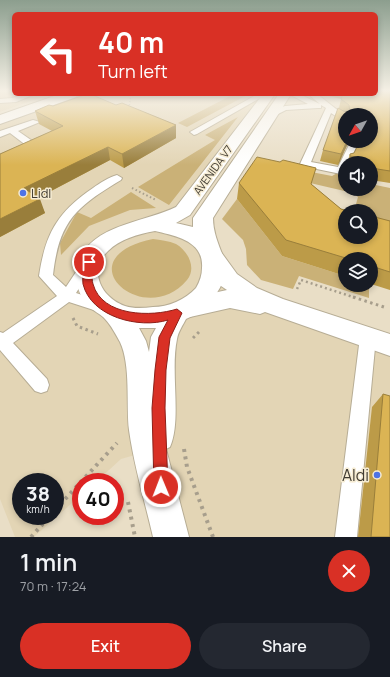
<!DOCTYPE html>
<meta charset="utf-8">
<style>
:root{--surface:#171b24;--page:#242831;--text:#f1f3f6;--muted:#9ea1a6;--accent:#d93025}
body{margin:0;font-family:Manrope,sans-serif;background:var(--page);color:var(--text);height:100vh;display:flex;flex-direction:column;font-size:15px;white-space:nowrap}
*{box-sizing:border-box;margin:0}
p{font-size:13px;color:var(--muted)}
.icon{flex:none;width:22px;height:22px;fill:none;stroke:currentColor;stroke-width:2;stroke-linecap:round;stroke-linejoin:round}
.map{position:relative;height:537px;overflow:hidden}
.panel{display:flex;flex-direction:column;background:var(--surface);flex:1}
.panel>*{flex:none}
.hud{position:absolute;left:12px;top:12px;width:366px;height:84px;border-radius:6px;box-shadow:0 2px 6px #0003;background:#d93025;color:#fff;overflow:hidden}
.needle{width:26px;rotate:230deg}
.tools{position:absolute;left:338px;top:108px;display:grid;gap:8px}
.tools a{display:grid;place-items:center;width:40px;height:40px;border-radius:50%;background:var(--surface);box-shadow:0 2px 6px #0003;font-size:20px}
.speed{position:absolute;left:12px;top:473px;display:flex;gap:8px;font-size:20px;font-weight:700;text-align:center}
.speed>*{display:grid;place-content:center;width:52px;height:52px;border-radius:50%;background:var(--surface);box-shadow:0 2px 6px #0003;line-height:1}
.speed small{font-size:10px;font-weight:400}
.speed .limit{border:6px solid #d22;background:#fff;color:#111}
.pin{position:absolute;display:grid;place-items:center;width:34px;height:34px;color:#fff;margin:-17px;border:2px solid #fff;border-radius:50%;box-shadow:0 1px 4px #0007}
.me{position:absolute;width:44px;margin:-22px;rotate:359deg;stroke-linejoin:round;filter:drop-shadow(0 0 3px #0008)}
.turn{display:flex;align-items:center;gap:14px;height:84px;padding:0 20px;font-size:18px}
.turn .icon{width:52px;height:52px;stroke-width:2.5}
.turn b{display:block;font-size:28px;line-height:34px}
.round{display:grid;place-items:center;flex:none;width:42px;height:42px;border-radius:21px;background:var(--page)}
.headline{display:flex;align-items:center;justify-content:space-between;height:68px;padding:0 20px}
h1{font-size:24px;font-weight:600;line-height:30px}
.primary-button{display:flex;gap:8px;margin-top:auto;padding:8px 20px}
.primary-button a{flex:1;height:46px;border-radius:24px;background:var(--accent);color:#fff;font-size:16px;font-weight:600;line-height:46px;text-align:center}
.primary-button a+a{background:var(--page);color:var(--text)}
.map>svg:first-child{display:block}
.built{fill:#e3d5b5;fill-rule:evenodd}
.green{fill:#cab177}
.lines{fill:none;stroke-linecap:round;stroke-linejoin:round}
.lane-casing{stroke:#b7ad95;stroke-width:2}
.street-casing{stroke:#b7ad95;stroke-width:2}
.secondary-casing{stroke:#b7ad95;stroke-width:2}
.path-far4{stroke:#a79e8c;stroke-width:1.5;stroke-dasharray:1 2;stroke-linecap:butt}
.path-far3{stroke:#a79e8c;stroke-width:2;stroke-dasharray:1.5 2.5;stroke-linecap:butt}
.path-far2{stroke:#a79e8c;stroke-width:2.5;stroke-dasharray:2 3;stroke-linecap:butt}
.path-far1{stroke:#a79e8c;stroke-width:3;stroke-dasharray:2.5 3.5;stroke-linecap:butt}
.path{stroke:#a79e8c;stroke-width:4;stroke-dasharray:3 4.5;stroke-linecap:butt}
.lane{fill:#fff;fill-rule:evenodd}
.street{fill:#fff;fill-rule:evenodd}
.secondary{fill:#fff;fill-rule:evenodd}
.wall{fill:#bc9b48}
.shaded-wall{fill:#997e3b}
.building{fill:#dbb454;stroke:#997e3b}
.route{fill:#d93025;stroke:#8d1f18}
.poi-dot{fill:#4d73e6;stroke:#f6ecd3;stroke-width:1.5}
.labels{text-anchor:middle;stroke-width:3;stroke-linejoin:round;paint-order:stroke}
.far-street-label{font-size:11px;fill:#403b32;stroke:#f6ecd3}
.poi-label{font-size:13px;fill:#403b32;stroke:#f6ecd3;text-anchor:start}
.near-poi-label{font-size:16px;fill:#403b32;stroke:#f6ecd3;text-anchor:end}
</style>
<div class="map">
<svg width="390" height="537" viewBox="0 0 390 537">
<rect width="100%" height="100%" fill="#e9dec6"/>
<path class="built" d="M0,90H14V94H50L0,112Z
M72,94H269L169,219L229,280L390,345V537H171L149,451L121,459L96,482H81V495L34,537H15L0,499V120ZM21,482H55V516H21Z"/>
<path class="green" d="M234,94H249L187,127L178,123Z
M238,117L169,205L138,187L215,140L205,135Z
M390,127L345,163V189H371V184L390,188V223L371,218V211H354L358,197L353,193L280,176L306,171L332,176L341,171L354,141H371Z
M131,192L156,208L130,210L89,226L61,255L60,243L77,212L91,218Z
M237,199L282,256L345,276V285H369V298L299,276L293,289L261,280L247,265L246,249L243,240L222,219Z
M153,239C160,240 169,241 176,244C188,251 197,268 187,280C144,331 62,258 153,239Z"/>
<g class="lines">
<g class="lane-casing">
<path id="lane" d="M24,94H35L16,102L0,103V99L12,98Z
M258,94H267L197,134L194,135L190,132Z
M289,94H299L320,104L308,94H317L345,116V122L331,113L311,162L338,167L351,141H359L349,163H345L344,173L341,174L302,166L300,164L326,108L321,105V108H318L286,110L276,115H270V111L285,106L308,104Z
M33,120L40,122L18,131L41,147V151L32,152L31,149L10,133L0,137V131Z
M117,175L122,178L121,180C76,207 59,221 53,275L66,287L82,263H92L93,266L76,293L108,303L110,307L108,311L103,313L69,302L13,343L47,379L49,385L47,391L41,393L35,391L0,350V332L3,333L57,296L39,276C45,235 57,212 93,188C100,183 109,177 117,175Z
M368,330L373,332L376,337L357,537H335L360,337L363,332Z"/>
</g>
<g class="street-casing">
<path id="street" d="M213,249L221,252L237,274L257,288L283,299L390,334V356L265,312L260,314L230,308L190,317L181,314L178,307L181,300L227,290L221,286L202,257L205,252Z"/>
</g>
<g class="secondary-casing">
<path id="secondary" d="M60,94H78L76,97L0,124V115Z
M263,94H275L190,215L176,223L193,227V218L279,94H291L213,218C213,233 219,245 224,259C232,282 206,312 186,319C183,325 178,332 177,339C170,372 182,419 170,447L166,449L189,537H153C145,502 134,466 129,430C126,405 131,365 120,342C116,335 111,325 105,319C102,315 95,312 91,308C74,293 73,272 83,253C100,224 148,221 176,207ZM155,231C176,236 204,241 202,268C202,275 200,281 196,288C185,300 168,307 153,307C144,308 134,309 125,306C102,298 87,271 108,251C120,239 138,234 155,231ZM139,328H156L151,337L149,352L146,341Z"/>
</g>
<path class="path-far4" d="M129,108L131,94"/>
<path class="path-far3" d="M132,188L156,200"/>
<path class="path-far2" d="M297,289L301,280L356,298"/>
<path class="path-far1" d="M353,297L387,308
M73,318L77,326L98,334
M193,338L201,330"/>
<path class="path" d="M184,449L187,467L213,537
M128,502L135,537
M55,510L117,443
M31,537L50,516"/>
<use href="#lane" class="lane"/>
<use href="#street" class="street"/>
<use href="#secondary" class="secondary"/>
</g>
<path class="wall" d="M390,90V183L371,180V163H347L350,154L354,153L371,115H345L349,141L338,165L320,161L323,150L339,108L341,99L321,94H376Z
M35,111L176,138L124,168L110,160L38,198L45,213L0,237V154L52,131L39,124Z
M280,162L312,185L341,209L390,221V290L371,284V259H345V276L282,256L237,199L239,183Z
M383,394L390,537H358L372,407Z"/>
<path class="shaded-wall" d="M176,125V138L124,168L122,154Z
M347,141H349L338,165L341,154Z
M108,147L110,160L30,202L24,188Z
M40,199L45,213L0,237V219Z"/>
<path class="building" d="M376,90H390V171L371,168V163H364L363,158L350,156V154L354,153L360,141H371V115H345V141H347L341,154L323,150L338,108L347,113L350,112L349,105L341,99L343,94H376Z
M87,94H90L116,105L122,103L176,125L122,154L108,147L24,188L40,199L0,219V154L63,126L35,111L49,105L53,106Z
M257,157L280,162L283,160L316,168L311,184L341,209L348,211H345V237H371V216L390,221V272L371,266V259H349L286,240L239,183Z
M383,394L390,396V537H371Z"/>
<linearGradient id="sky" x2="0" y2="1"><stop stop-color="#8c9e8e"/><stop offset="0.55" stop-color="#f5f0e5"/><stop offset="1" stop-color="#f5f0e5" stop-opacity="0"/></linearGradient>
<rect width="390" height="165" fill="url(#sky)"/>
<path class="route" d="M89,259L94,262C93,269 91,278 93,284C102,317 152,317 177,309L182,313L170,338L166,370L165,408L168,487L166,492L161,494L156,492L154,487L152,408L155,370L159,337L168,320C139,329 91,317 83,284C82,278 84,269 85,262Z"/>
<g class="poi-dot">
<circle cx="23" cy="193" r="4"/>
<circle cx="377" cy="475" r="4"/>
</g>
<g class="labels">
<g class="far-street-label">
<text transform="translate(213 170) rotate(-54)" y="4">AVENIDA V7</text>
</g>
<g class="poi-label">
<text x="31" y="198">Lidl</text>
</g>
<g class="near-poi-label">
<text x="369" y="481">Aldi</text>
</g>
</g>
</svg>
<div class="tools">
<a><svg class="needle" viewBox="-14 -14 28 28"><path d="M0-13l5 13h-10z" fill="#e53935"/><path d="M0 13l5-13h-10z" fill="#9ea1a6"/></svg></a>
<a><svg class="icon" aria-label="sound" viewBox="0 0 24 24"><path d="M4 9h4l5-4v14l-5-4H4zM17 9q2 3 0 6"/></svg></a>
<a><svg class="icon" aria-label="search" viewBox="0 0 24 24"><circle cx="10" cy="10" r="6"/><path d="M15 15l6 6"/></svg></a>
<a><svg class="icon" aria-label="layers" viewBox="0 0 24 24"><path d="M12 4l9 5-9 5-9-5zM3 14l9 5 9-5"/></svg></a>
</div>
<div class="speed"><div>38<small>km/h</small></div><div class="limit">40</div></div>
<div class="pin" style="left:89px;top:262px;background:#d93025"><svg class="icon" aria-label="arrive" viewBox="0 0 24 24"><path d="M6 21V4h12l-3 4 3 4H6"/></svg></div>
<svg class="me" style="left:161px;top:487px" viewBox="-20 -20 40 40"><circle r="17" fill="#d93025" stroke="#fff" stroke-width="3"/><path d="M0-11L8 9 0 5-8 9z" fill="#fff"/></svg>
<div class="hud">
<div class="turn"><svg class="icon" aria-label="left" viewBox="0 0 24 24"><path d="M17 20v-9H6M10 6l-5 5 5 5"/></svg><div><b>40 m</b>Turn left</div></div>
</div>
</div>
<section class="panel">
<div class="headline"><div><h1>1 min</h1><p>70 m · 17:24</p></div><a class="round" style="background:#d93025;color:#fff"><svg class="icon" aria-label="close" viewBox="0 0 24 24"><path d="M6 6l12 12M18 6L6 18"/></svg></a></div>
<div class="primary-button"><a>Exit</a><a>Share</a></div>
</section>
